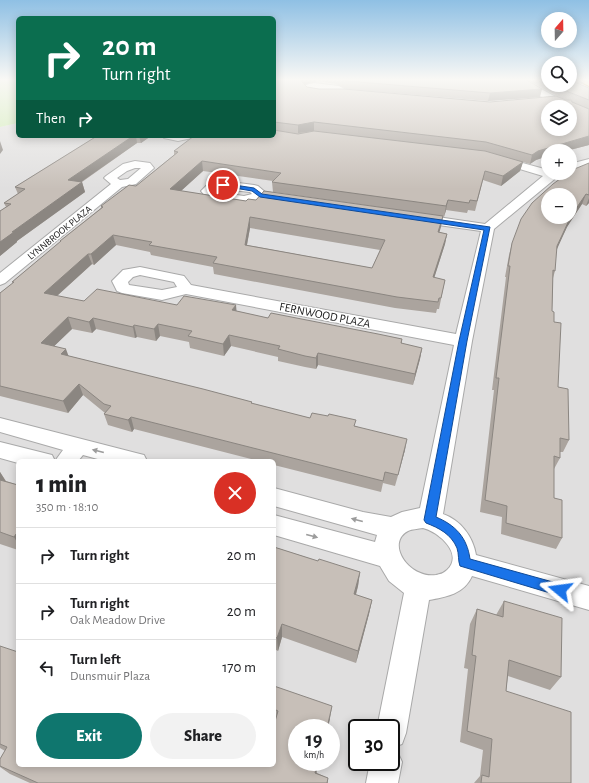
<!DOCTYPE html>
<meta charset="utf-8">
<style>
:root{--surface:#fff;--page:#f2f2f2;--text:#202124;--muted:#757577;--line:#e0e0e0;--accent:#0f766e}
body{margin:0;font-family:"Alegreya Sans",sans-serif;background:var(--page);color:var(--text);height:100vh;display:flex;flex-direction:column;font-size:15px;white-space:nowrap}
*{box-sizing:border-box;margin:0}
p{font-size:13px;color:var(--muted)}
.icon{flex:none;width:22px;height:22px;fill:none;stroke:currentColor;stroke-width:2;stroke-linecap:round;stroke-linejoin:round}
.map{position:relative;flex:1;overflow:hidden}
.sheet{position:absolute;left:16px;top:459px;width:260px;height:308px;display:flex;flex-direction:column;background:var(--surface);border-radius:6px;box-shadow:0 2px 10px #0003}
.sheet>*{flex:none}
.guide{position:absolute;left:16px;top:16px;width:260px;height:122px;border-radius:6px;box-shadow:0 2px 10px #0003;background:#0b6e4f;color:#fff;overflow:hidden}
.needle{width:26px;rotate:20deg}
.fabs{position:absolute;left:541px;top:12px;display:grid;gap:8px}
.fabs a{display:grid;place-items:center;width:36px;height:36px;border-radius:50%;background:var(--surface);box-shadow:0 2px 10px #0003;font-size:20px}
.speed{position:absolute;left:288px;top:719px;display:flex;gap:8px;font-size:20px;font-weight:700;text-align:center}
.speed>*{display:grid;place-content:center;width:52px;height:52px;border-radius:50%;background:var(--surface);box-shadow:0 2px 10px #0003;line-height:1}
.speed small{font-size:10px;font-weight:400}
.speed .limit{border:2px solid #111;border-radius:6px;background:#fff;color:#111}
.pin{position:absolute;display:grid;place-items:center;width:34px;height:34px;color:#fff;margin:-17px;border:2px solid #fff;border-radius:50%;box-shadow:0 1px 4px #0007}
.me{position:absolute;width:44px;margin:-22px;rotate:286deg;stroke-linejoin:round;filter:drop-shadow(0 0 3px #0008)}
.turn{display:flex;align-items:center;gap:14px;height:84px;padding:0 20px;font-size:18px}
.turn .icon{width:52px;height:52px;stroke-width:2.5}
.turn b{display:block;font-size:28px;line-height:34px}
.then{display:flex;align-items:center;height:38px;padding:0 20px;background:#0003;gap:8px;font-size:15px}
.round{display:grid;place-items:center;flex:none;width:42px;height:42px;border-radius:21px;background:var(--page)}
.headline{display:flex;align-items:center;justify-content:space-between;height:68px;padding:0 20px}
h1{font-size:24px;font-weight:800;line-height:30px}
.button{display:flex;gap:8px;margin-top:auto;padding:8px 20px}
.button a{flex:1;height:46px;border-radius:24px;background:var(--accent);color:#fff;font-size:16px;font-weight:800;line-height:46px;text-align:center}
.button a+a{background:var(--page);color:var(--text)}
ul{padding:0;list-style:none}
li{display:flex;align-items:center;gap:12px;height:56px;padding:0 20px;border-top:1px solid var(--line)}
li div{flex:1}
li b{display:block;font-size:15px}
li em{font-style:normal}
.map>svg:first-child{display:block}
.residential{fill:#e0dfdf;fill-rule:evenodd}
.grass{fill:#cdebb0}
.lines{fill:none;stroke-linecap:round;stroke-linejoin:round}
.minor-casing{stroke:#a9a9a9;stroke-width:2}
.major-casing{stroke:#a06b00;stroke-width:2}
.minor{fill:#fff;fill-rule:evenodd}
.major{fill:#fcd6a4;fill-rule:evenodd}
.wall{fill:#aba49e;fill-rule:evenodd}
.shaded-wall{fill:#8b8681}
.building{fill:#c7bfb8;stroke:#8b8681;fill-rule:evenodd}
.oneway{fill:#9c9c9c}
.route{fill:#1a73e8;stroke:#114b97}
.labels{text-anchor:middle;stroke-width:3;stroke-linejoin:round;paint-order:stroke}
.far-street-label{font-size:10px;fill:#222;stroke:#fff}
.street-label{font-size:12px;fill:#222;stroke:#fff}
</style>
<div class="map">
<svg width="589" height="783" viewBox="0 0 589 783">
<rect width="100%" height="100%" fill="#f2efe9"/>
<path class="residential" d="M274,79H548V85H570L589,90V783H0V127L18,123V136H274ZM548,107H570V129H548ZM548,151H570V173H548ZM548,195H570V217H548ZM18,461H274V765H18ZM297,728H331V762H297ZM357,728H391V762H357Z"/>
<path class="grass" d="M0,79H18V123L0,127Z"/>
<g class="lines">
<g class="minor-casing">
<path id="minor" d="M512,79H522L558,98L589,111V117L570,109V107C559,107 520,87 512,79Z
M314,83L339,86L346,90L364,92L365,94C358,101 343,93 335,91C328,90 320,89 312,89L329,91L330,93L329,95L326,96L306,93L302,89L305,85Z
M163,136H193L192,138L178,141L164,138Z
M497,156L548,170V173H562L494,229L472,341L443,514C460,520 473,536 476,555L589,586V610L472,576C464,594 446,597 429,600L406,733L402,744L391,748L397,751L402,762L398,783H366L370,762H391V728H377L404,593L389,581L380,566L274,535V515L375,542L377,535L274,506V488L363,512L391,517L402,512L420,508L454,345L186,294L162,300L122,293L117,291L112,281L123,270L140,267L184,276L191,285L456,334L481,231L417,222L412,221L410,218L412,215L417,214L485,224L543,176L493,161L492,159ZM140,275L174,282L177,287L162,290L129,285L128,282L133,277ZM423,528C439,532 464,554 447,570C443,574 440,574 436,575C409,579 385,543 408,531C412,529 418,529 423,528Z
M589,159V166L570,171V164Z
M135,161L150,163L154,168L136,184L122,187L5,283L0,285V273L111,184L104,178L106,176L123,164ZM135,168H141L128,179L120,180L117,178L127,171Z
M223,181L254,185L258,186L265,192L289,196L291,199L289,202L285,203L262,199L245,204L207,198L201,191L209,183ZM216,189H223L250,192L252,194L244,196L215,192Z
M0,418L136,453L144,455L147,461H105L83,455L78,461H55L63,450L0,432Z
M0,442L52,455L55,461H18V463L0,458Z"/>
</g>
<g class="major-casing">
<path id="major" d="M575,79H589V86Z"/>
</g>
<use href="#minor" class="minor"/>
<use href="#major" class="major"/>
</g>
<path class="wall" d="M274,79H548V85H582L589,88V145L566,151H548V156L536,160L530,164L523,162L520,171L501,186L483,180L475,211L468,210L467,213L446,210L444,217L443,216L439,232L447,234L445,244L434,278L445,280L439,309H437L436,313L395,308L214,274L213,267L151,255L150,252L116,245L94,265L92,264L57,296L84,301L177,305H236V311L268,318L402,339V344L422,348L420,359L413,385L318,365L316,369L305,367L278,361V357L231,346L224,356L190,348L189,342L160,336L156,341L137,337L135,338L96,329L92,333L72,329L54,346L69,356L252,402V404L310,418L356,426L405,450L395,486L383,483L381,492L274,465V461H259L134,429L132,432L108,425L104,414L105,413L83,395L68,413L0,396V293L13,283L12,282L60,242V241L101,208V206L136,186L174,155V151L274,136ZM527,80L559,97L567,100L490,102L319,89L307,87L305,85L317,81L336,84L346,89L488,101L540,97ZM203,171L273,181L272,182L273,192L441,216L256,200L246,201L181,191ZM250,228L380,250L372,268L247,245Z
M97,136H151L141,143H137L82,182L85,192L17,241V242L0,256V211L6,207L4,203L18,194L15,187Z
M589,163V203L586,206L582,204L567,227L556,250L555,271L553,278L552,311L554,322L558,387L569,440L563,452H560V458L554,469V498L562,538L556,549L501,534L502,517L480,512L494,390H492L506,277H505L509,255L512,243Z
M0,472L6,481L18,485V550L0,544Z
M274,547L318,561L360,572L358,586L356,595L372,600L369,614L356,663L282,637L278,651L274,649Z
M504,601L561,677L550,690L508,676L506,691L571,783H474L480,776L483,750L460,742L468,669L464,668L470,624L477,609L496,615Z
M0,646L18,765H274L275,721L274,720V686L330,718L328,728H297L317,773L328,778V783H30L10,774L0,767V759L5,751L0,748Z"/>
<path class="shaded-wall" d="M303,79H317V81L306,84L300,89L301,81Z
M542,89L540,97L488,101L490,93Z
M314,122V131L298,133V125Z
M133,136H136L137,143L71,189L68,180Z
M139,136H151L141,143Z
M589,136V145L566,151H548V156L536,160L530,164L532,155L538,151Z
M0,141L3,150L0,154Z
M202,161L203,171L172,199L170,189Z
M523,162L520,171L501,186L503,176Z
M82,182L85,192L17,241V242L0,256V242L12,232Z
M586,194L582,204L567,227L553,258L557,246L571,216Z
M589,198V203L586,206Z
M448,200L446,210L444,217L446,206Z
M443,216L441,227L436,243L438,232Z
M250,217V228L245,255V245Z
M447,234L445,244L431,288L433,277Z
M113,235L116,245L94,265L91,254Z
M88,254L92,264L48,304L44,293Z
M236,305L237,316L232,310Z
M68,317L72,329L45,355L41,343Z
M93,318L96,329L92,333L89,322Z
M158,324L160,336L156,341L154,329Z
M134,325L137,337L135,338L133,327Z
M229,335L231,346L224,356L223,344Z
M422,348L420,359L413,385L415,374Z
M66,349L70,360L61,354Z
M318,353V365L316,369V358Z
M79,384L83,395L68,413L63,401Z
M131,417L134,429L132,432L128,420Z
M407,439L405,450L395,486L398,475Z
M0,472L8,485L0,491Z
M16,534L18,538V544L14,537Z
M360,572L358,586L352,608L354,594Z
M372,600L369,614L356,663L358,651Z
M282,624V637L278,651L277,638Z
M332,706L330,718L328,728H327Z
M318,762H319L314,782L315,773Z"/>
<path class="building" d="M274,79H303L301,81L307,87L319,89H344L490,102L556,96L566,100H571L572,102L589,109V136L538,151L532,155L486,142L314,122L298,125L274,122ZM548,107H570V129H548Z
M343,79H525L542,89L490,93L347,81Z
M542,79H548V82Z
M570,79H575L583,83H577L589,88V100L561,89L554,85H570Z
M274,130L298,134L314,131L485,151L523,162L503,176L485,171L477,201L470,200L469,203L448,200L446,206L272,182L281,173L202,161L170,189L246,201L248,199L256,200L264,191L443,216L438,232L447,234L433,277L445,280L441,298H439L438,302L397,297L213,263L217,257L149,245L152,242L113,235L91,254H88L44,293L84,301L97,289L177,305L184,296L236,305L232,310L268,318L271,313L378,334L402,339L401,343L422,348L415,374L318,353L316,358L305,356L278,349L280,346L229,335L223,344L188,336L192,331L158,324L154,329L134,325L133,327L93,318L89,322L68,317L41,343L66,349L61,354L203,389L252,402L251,403L310,418L312,413L328,416L329,414L356,420L354,426L407,439L398,475L385,472L383,481L131,417L128,420L104,414L111,406L104,404L79,384L63,401L0,386V293L14,282H12L61,241H60L103,207L101,206L129,185L136,186L178,152L174,151L194,136H274ZM250,217L385,240L372,268L245,245Z
M97,136H133L68,180L82,182L12,232H14L0,242V211L11,204L4,203L25,189L15,187Z
M589,163V195L586,194L571,216L557,246L555,271L553,270L552,311L554,312V322L561,323L558,387L568,389L569,440L560,438V458L554,456V498L562,500V538L506,523L507,506L485,500L499,378H496L510,266H508L512,243L521,219L532,203L553,184L568,173H570V172L572,170ZM548,195H570V217H548Z
M0,480L18,485V535L16,534L14,537L0,532Z
M274,547L318,561L319,559L360,572L354,594L372,600L358,651L282,624L277,638L274,637Z
M504,601L562,618L561,677L509,660L506,691L571,712V783H481L482,775L489,777L492,739L467,731L476,656L472,655L477,609L503,617Z
M0,646L18,652V765H274V725L278,711L274,709V686L332,706L327,728H297V762H318L315,773L328,778L327,783H38L0,766V759L7,747L0,744Z"/>
<defs><path id="oneway-solid" d="M-6-.8H1V-3.2L6.5 0L1 3.2V.8H-6Z"/></defs>
<g class="oneway">
<use href="#oneway-solid" transform="translate(98 451) rotate(-166)"/>
<use href="#oneway-solid" transform="translate(357 520) rotate(-165)"/>
<use href="#oneway-solid" transform="translate(312 536) rotate(15)"/>
</g>
<linearGradient id="sky" x2="0" y2="1"><stop stop-color="#8fc0e4"/><stop offset="0.42" stop-color="#f9f8f5"/><stop offset="1" stop-color="#f9f8f5" stop-opacity="0"/></linearGradient>
<rect width="589" height="189" fill="url(#sky)"/>
<path class="route" d="M221,183L254,188L262,194L490,227L467,341L436,517C455,525 467,537 470,559L560,584L564,586L566,590L564,594L560,596L460,566C458,561 459,554 457,548C451,534 439,528 426,523L424,520L459,341L484,230L260,197L252,191L223,186H221Z"/>
<g class="labels">
<g class="far-street-label">
<text transform="translate(59 232) rotate(-39)" y="4">LYNNBROOK PLAZA</text>
</g>
<g class="street-label">
<text transform="translate(325 315) rotate(11)" y="4">FERNWOOD PLAZA</text>
</g>
</g>
</svg>
<div class="fabs">
<a><svg class="needle" viewBox="-14 -14 28 28"><path d="M0-13l5 13h-10z" fill="#e53935"/><path d="M0 13l5-13h-10z" fill="#757577"/></svg></a>
<a><svg class="icon" aria-label="search" viewBox="0 0 24 24"><circle cx="10" cy="10" r="6"/><path d="M15 15l6 6"/></svg></a>
<a><svg class="icon" aria-label="layers" viewBox="0 0 24 24"><path d="M12 4l9 5-9 5-9-5zM3 14l9 5 9-5"/></svg></a>
<a>+</a>
<a>−</a>
</div>
<div class="speed"><div>19<small>km/h</small></div><div class="limit">30</div></div>
<div class="pin" style="left:223px;top:185px;background:#d93025"><svg class="icon" aria-label="arrive" viewBox="0 0 24 24"><path d="M6 21V4h12l-3 4 3 4H6"/></svg></div>
<svg class="me" style="left:560px;top:590px" viewBox="-20 -20 40 40"><path d="M0-17L14 15 0 8-14 15z" fill="#1a73e8" stroke="#fff" stroke-width="4"/></svg>
<div class="guide">
<div class="turn"><svg class="icon" aria-label="right" viewBox="0 0 24 24"><path d="M7 20v-9h11M14 6l5 5-5 5"/></svg><div><b>20 m</b>Turn right</div></div>
<div class="then">Then<svg class="icon" aria-label="right" viewBox="0 0 24 24"><path d="M7 20v-9h11M14 6l5 5-5 5"/></svg></div>
</div>
<section class="sheet">
<div class="headline"><div><h1>1 min</h1><p>350 m · 18:10</p></div><a class="round" style="background:#d93025;color:#fff"><svg class="icon" aria-label="close" viewBox="0 0 24 24"><path d="M6 6l12 12M18 6L6 18"/></svg></a></div>
<ul>
<li><svg class="icon" aria-label="right" viewBox="0 0 24 24"><path d="M7 20v-9h11M14 6l5 5-5 5"/></svg><div><b>Turn right</b></div><em>20 m</em></li>
<li><svg class="icon" aria-label="right" viewBox="0 0 24 24"><path d="M7 20v-9h11M14 6l5 5-5 5"/></svg><div><b>Turn right</b><p>Oak Meadow Drive</p></div><em>20 m</em></li>
<li><svg class="icon" aria-label="left" viewBox="0 0 24 24"><path d="M17 20v-9H6M10 6l-5 5 5 5"/></svg><div><b>Turn left</b><p>Dunsmuir Plaza</p></div><em>170 m</em></li>
</ul>
<div class="button"><a>Exit</a><a>Share</a></div>
</section>
</div>
